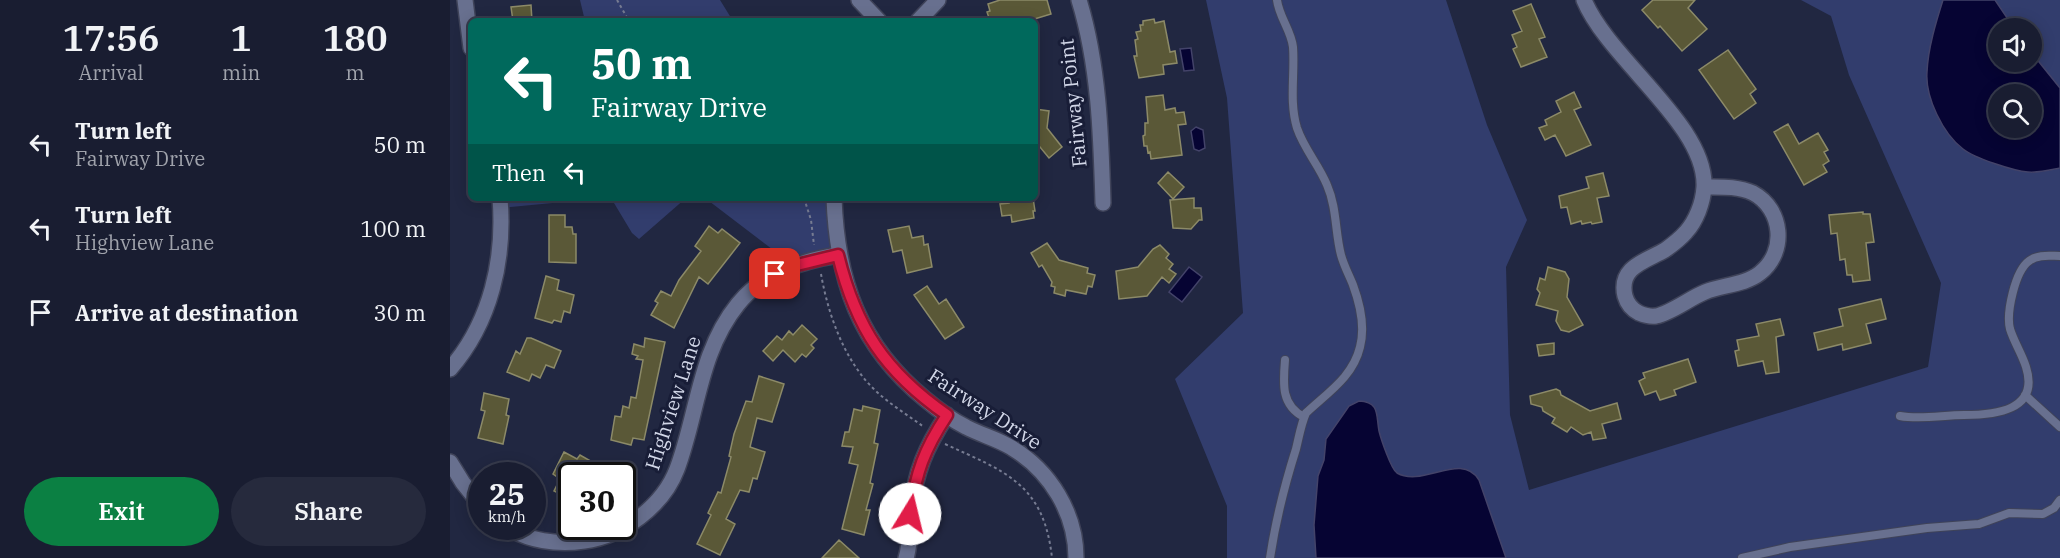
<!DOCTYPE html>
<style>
:root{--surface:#191d31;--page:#262a3d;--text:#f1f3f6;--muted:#9fa2ab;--line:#373b4d;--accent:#0b8043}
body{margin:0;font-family:"IBM Plex Serif",serif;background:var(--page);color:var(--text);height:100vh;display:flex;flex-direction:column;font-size:22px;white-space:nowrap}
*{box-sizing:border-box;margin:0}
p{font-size:20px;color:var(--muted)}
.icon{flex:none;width:33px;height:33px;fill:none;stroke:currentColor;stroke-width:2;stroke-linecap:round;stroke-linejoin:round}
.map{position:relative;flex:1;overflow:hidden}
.details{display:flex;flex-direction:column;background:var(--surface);width:450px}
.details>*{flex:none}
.hud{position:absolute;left:18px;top:18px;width:570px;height:183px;border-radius:9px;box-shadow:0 3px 15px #0003,0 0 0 2px var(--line);background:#00695c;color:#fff;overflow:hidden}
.fabs{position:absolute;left:1538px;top:18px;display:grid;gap:12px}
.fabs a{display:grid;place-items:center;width:54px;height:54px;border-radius:50%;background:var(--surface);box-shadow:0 3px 15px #0003,0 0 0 2px var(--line);font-size:30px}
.speed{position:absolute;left:18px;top:462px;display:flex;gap:12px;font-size:30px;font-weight:700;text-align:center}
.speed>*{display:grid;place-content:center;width:78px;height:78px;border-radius:50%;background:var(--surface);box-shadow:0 3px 15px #0003,0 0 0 2px var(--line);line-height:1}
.speed small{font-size:15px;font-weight:400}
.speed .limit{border:3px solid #111;border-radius:9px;background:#fff;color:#111}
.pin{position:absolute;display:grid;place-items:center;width:51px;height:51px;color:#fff;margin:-26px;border-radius:12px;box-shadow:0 3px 9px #0006}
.me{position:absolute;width:66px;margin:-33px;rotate:9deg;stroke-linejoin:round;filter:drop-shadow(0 0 4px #0008)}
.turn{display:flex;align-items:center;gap:21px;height:126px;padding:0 24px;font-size:27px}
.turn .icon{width:78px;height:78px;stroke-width:2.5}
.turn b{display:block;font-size:42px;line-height:51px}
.then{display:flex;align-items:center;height:57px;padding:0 24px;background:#0003;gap:12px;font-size:22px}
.eta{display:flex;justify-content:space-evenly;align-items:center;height:102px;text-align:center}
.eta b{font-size:36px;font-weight:600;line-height:42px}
.action{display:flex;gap:12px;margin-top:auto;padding:12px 24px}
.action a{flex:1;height:69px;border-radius:36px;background:var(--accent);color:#fff;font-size:24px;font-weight:600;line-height:69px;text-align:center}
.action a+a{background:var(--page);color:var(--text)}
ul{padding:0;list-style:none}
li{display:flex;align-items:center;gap:18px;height:84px;padding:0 24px}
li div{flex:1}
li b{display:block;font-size:22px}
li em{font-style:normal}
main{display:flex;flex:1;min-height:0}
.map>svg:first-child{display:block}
.green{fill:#323d6d;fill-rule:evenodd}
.water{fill:#060433;stroke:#434369;stroke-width:1.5;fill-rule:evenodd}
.building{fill:#5a5837;stroke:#8c8a68;stroke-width:1.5}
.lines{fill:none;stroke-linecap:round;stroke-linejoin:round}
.lane-casing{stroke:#3f4359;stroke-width:10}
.street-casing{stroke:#3f4359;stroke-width:18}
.path{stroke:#777c92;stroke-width:2;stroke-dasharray:3 3;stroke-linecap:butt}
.lane{stroke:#68708f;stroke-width:8}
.street{stroke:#68708f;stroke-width:15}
.route-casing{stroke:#92132f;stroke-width:15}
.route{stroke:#e11d48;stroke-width:10}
.labels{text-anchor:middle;stroke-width:6;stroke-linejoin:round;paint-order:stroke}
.street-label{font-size:20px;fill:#d2d7e8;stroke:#181d37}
</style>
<main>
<section class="details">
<div class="eta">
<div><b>17:56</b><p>Arrival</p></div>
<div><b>1</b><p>min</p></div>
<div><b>180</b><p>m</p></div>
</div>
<ul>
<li><svg class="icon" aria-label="left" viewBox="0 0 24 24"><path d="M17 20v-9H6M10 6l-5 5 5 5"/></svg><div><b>Turn left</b><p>Fairway Drive</p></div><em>50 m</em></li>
<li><svg class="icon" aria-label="left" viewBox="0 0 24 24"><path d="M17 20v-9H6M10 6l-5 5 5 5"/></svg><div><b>Turn left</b><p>Highview Lane</p></div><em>100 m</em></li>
<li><svg class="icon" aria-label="arrive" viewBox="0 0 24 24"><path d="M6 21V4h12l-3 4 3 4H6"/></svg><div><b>Arrive at destination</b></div><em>30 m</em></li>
</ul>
<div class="action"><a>Exit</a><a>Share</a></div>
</section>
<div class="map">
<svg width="1610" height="558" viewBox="0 0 1610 558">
<rect width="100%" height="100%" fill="#212741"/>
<path class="green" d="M130,0H270L283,21H135Z
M756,0H996L1037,125L1077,220L1056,267L1060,415L1079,490L1478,367L1491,283L1399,75L1381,16L1351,0H1610V558H777V506L725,379L793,313L777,98ZM1548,28H1581V62H1548ZM1548,94H1581V128H1548Z
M50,198H155L51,208Z
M161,198H236L189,239L182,233Z
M255,198H384L388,255L343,265Z"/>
<path class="water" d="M1493,0H1545L1564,28H1548V62H1581V52L1610,88V168C1600,170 1589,173 1578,172C1564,171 1524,158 1513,149C1493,134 1475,97 1477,72C1478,48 1486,22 1493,0ZM1548,94H1581V128H1548Z
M741,48L744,70L734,71L730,49Z
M746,127L753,130L755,148L749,151L744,149L741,131Z
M739,267L752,277L732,302L719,292Z
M909,401C930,402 926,415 929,431C931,439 941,469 947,473C973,488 1011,451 1029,480L1056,558H866L864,525L868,476L874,460L876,439L899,406Z"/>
<path class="building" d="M550,0H597L601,14L578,21H540L537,12L540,11L538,4Z
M1203,0H1245L1238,8L1257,29L1232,51L1210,26L1208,28L1192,10Z
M1081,4L1095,37L1089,39L1097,57L1071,67L1063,49L1067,47L1062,35L1072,31L1063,11Z
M81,5L82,21H63L61,7Z
M704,19L705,23L714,21L720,52L725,51L727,63L713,65L714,74L689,78L684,56H687L685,40L688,39L686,32L691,31L690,25H693V21Z
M1278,50L1306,89L1300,94L1306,103L1284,119L1249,70Z
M1124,92L1131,107L1124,110L1141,145L1116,156L1105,135L1095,140L1089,128L1097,125L1095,120L1111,112L1106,101Z
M713,95L715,110L725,108L726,113L734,112L736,124L728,125L732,155L701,159L700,152L698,153L697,146H694L693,136L695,135V123H698L696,97Z
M585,109L599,111L597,128L612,147L599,158L585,141Z
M1338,124L1349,144L1368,133L1378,150L1374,152L1379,161L1373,165L1377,172L1354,185L1324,132Z
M718,172L734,187L723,199L708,183Z
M1153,173L1159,196L1147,198L1152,222L1142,224L1141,222L1132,224L1131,221L1121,224L1117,207L1111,208L1109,196L1139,188L1136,177Z
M558,198H583L585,211H583L584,218L562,222L561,215L552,216L550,204L559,203Z
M744,198V208H751L752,220H749L741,229L723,228L720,200Z
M1413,212V214H1420L1424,242L1416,243L1420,280L1403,282L1402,275H1397L1395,259L1390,260L1387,233L1381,234L1379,215Z
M99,215H115V227H122L123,234H126V263L99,262Z
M259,226L268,233L272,229L290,243L258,284L249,277L224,328L201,315L208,303L205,301L211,291L221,296L229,280L251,251L245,246Z
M459,226L462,238L473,236L474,245L478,244L482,267L457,273L452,250L443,252L438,230Z
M597,243L609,260L638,268L637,273L645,275L642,287L638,286L636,294L616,290L615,296L604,293L605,287L601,286L602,282L592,265L589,267L581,253Z
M710,245L719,254L716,258L723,264L719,269L726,274L719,283L712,277L697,296L669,299L666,271L688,267L703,249Z
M1098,267L1115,272L1119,279L1117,297L1133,325L1119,332L1111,330L1106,321L1108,311L1086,305L1090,293L1087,289L1090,278L1095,280Z
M96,276L109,280L107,290L124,295L120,313L114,311L111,322L104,320L102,323L85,318Z
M477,286L489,304L496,299L514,327L495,339L464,295Z
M1431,299L1436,319L1416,324L1421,343L1393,350L1392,344L1368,350L1364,333L1393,326L1389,309Z
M1330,319L1334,335L1326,337L1329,372L1316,374L1313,361L1288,366L1285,351L1289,350L1287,340L1309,336L1306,324Z
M352,325L367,339L361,345L364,348L356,357L352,354L345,362L333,350L323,361L313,351L327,336L332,340L339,331L343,335Z
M77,338H81L111,351L104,368L96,365L90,378L82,374L79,381L57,372L66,351L70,354Z
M195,338L215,342L194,440L183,438L181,445L161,440L165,416L171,417L173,406L179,408L181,397L186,398L193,360L186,359L188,356L182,354L184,344L194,347Z
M1104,343V354L1089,356L1087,345Z
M1238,359L1246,382L1224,390L1226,395L1210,400L1206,391L1195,395L1189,381L1195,378L1193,373Z
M309,376L334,384L322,422L307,418L300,447L315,452L307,479L303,478L299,492L290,490L276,519L285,524L270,555L247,544L261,515L258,513L268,492L271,493L281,457L279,456L284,434L296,401L302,402Z
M1106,389L1110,391L1111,395L1140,411L1167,403L1171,419L1152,424L1156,438L1143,440L1141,432L1133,435L1121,427L1117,432L1102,423L1105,418L1093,411L1092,407L1081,404L1080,396Z
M34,393L59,399L56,415L59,416L53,444L28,438L35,411L31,410Z
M413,406L430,410L424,443L428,444L420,483L423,484L416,510H420L414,535L392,529L408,465L399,463L403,447L392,446L395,432H399L404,409L412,411Z
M114,452L127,459L130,455L167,476H122V492L118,498L104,491L110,479L103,474Z
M389,540L409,558H372Z"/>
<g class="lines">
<g class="lane-casing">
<path id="lane" d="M835,360C833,384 831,405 854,417
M1575,395L1610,427
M1450,416C1471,420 1493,415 1514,415C1544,415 1590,411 1576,367C1572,354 1564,342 1560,329C1556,313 1565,271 1579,261C1588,254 1600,256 1610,256
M820,558C826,518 834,487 846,449C849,437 851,424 856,413C877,393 903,377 910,347C915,328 910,304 903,285C899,275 894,266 891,255C885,232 887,208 877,185C869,165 854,149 847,128C839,102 845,74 843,47C841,30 829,17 827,0
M1292,558L1340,547L1477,528L1529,524L1559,513L1593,514L1604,508L1610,500"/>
</g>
<g class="street-casing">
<path id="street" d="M15,0L21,48
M409,0L429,21
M629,0C649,65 651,136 653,203
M1134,0C1159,60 1257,125 1254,187C1253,203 1246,221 1236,232C1230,239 1222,245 1215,250C1196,261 1168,267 1175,296C1177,303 1181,309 1189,313C1194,315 1200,317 1206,316C1221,313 1240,298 1255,292C1272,285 1295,285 1310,273C1337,252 1333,209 1303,193C1288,186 1271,187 1254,187
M468,21L488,0
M384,198C387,281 409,345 475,399C487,409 502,420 516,427C531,435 548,439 562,448C600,471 626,513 626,558
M0,369C41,322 55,259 50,198
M0,462L13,483L32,507
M55,526C78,541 107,545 134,541C173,536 213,506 227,469C248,413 249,352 288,304C313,273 351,261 388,255
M456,558C461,543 459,527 461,511C465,472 476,447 497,415"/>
</g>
<path class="path" d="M167,0L179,21
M354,198L361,220L364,245
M371,274C377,308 389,345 410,373C426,396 452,411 474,427
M495,444C556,472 594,484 602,558"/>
<use href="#lane" class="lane"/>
<use href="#street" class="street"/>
</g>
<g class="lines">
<g class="route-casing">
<path id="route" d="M325,274L343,266L388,255C406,328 435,372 497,415C474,450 466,472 460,514"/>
</g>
<use href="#route" class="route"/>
</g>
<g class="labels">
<g class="street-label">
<text transform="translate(623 103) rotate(-96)" y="7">Fairway Point</text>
<text transform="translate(223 403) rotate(-72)" y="7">Highview Lane</text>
<text transform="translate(535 409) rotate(33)" y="7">Fairway Drive</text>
</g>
</g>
</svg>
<div class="fabs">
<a><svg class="icon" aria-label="sound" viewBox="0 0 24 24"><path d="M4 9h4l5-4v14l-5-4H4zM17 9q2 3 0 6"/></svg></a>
<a><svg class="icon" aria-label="search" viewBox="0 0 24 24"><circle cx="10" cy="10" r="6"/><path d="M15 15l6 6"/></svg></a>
</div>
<div class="speed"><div>25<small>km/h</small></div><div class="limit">30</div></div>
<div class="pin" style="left:325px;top:274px;background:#d93025"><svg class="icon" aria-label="arrive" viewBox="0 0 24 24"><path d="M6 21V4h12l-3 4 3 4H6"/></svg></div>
<svg class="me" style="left:460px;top:514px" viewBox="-20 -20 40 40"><circle r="19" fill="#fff"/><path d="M0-13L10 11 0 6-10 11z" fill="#e11d48"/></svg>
<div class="hud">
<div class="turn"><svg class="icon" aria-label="left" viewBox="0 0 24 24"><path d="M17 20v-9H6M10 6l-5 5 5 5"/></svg><div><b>50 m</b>Fairway Drive</div></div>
<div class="then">Then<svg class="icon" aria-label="left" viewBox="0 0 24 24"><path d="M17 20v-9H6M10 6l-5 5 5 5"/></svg></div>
</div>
</div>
</main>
